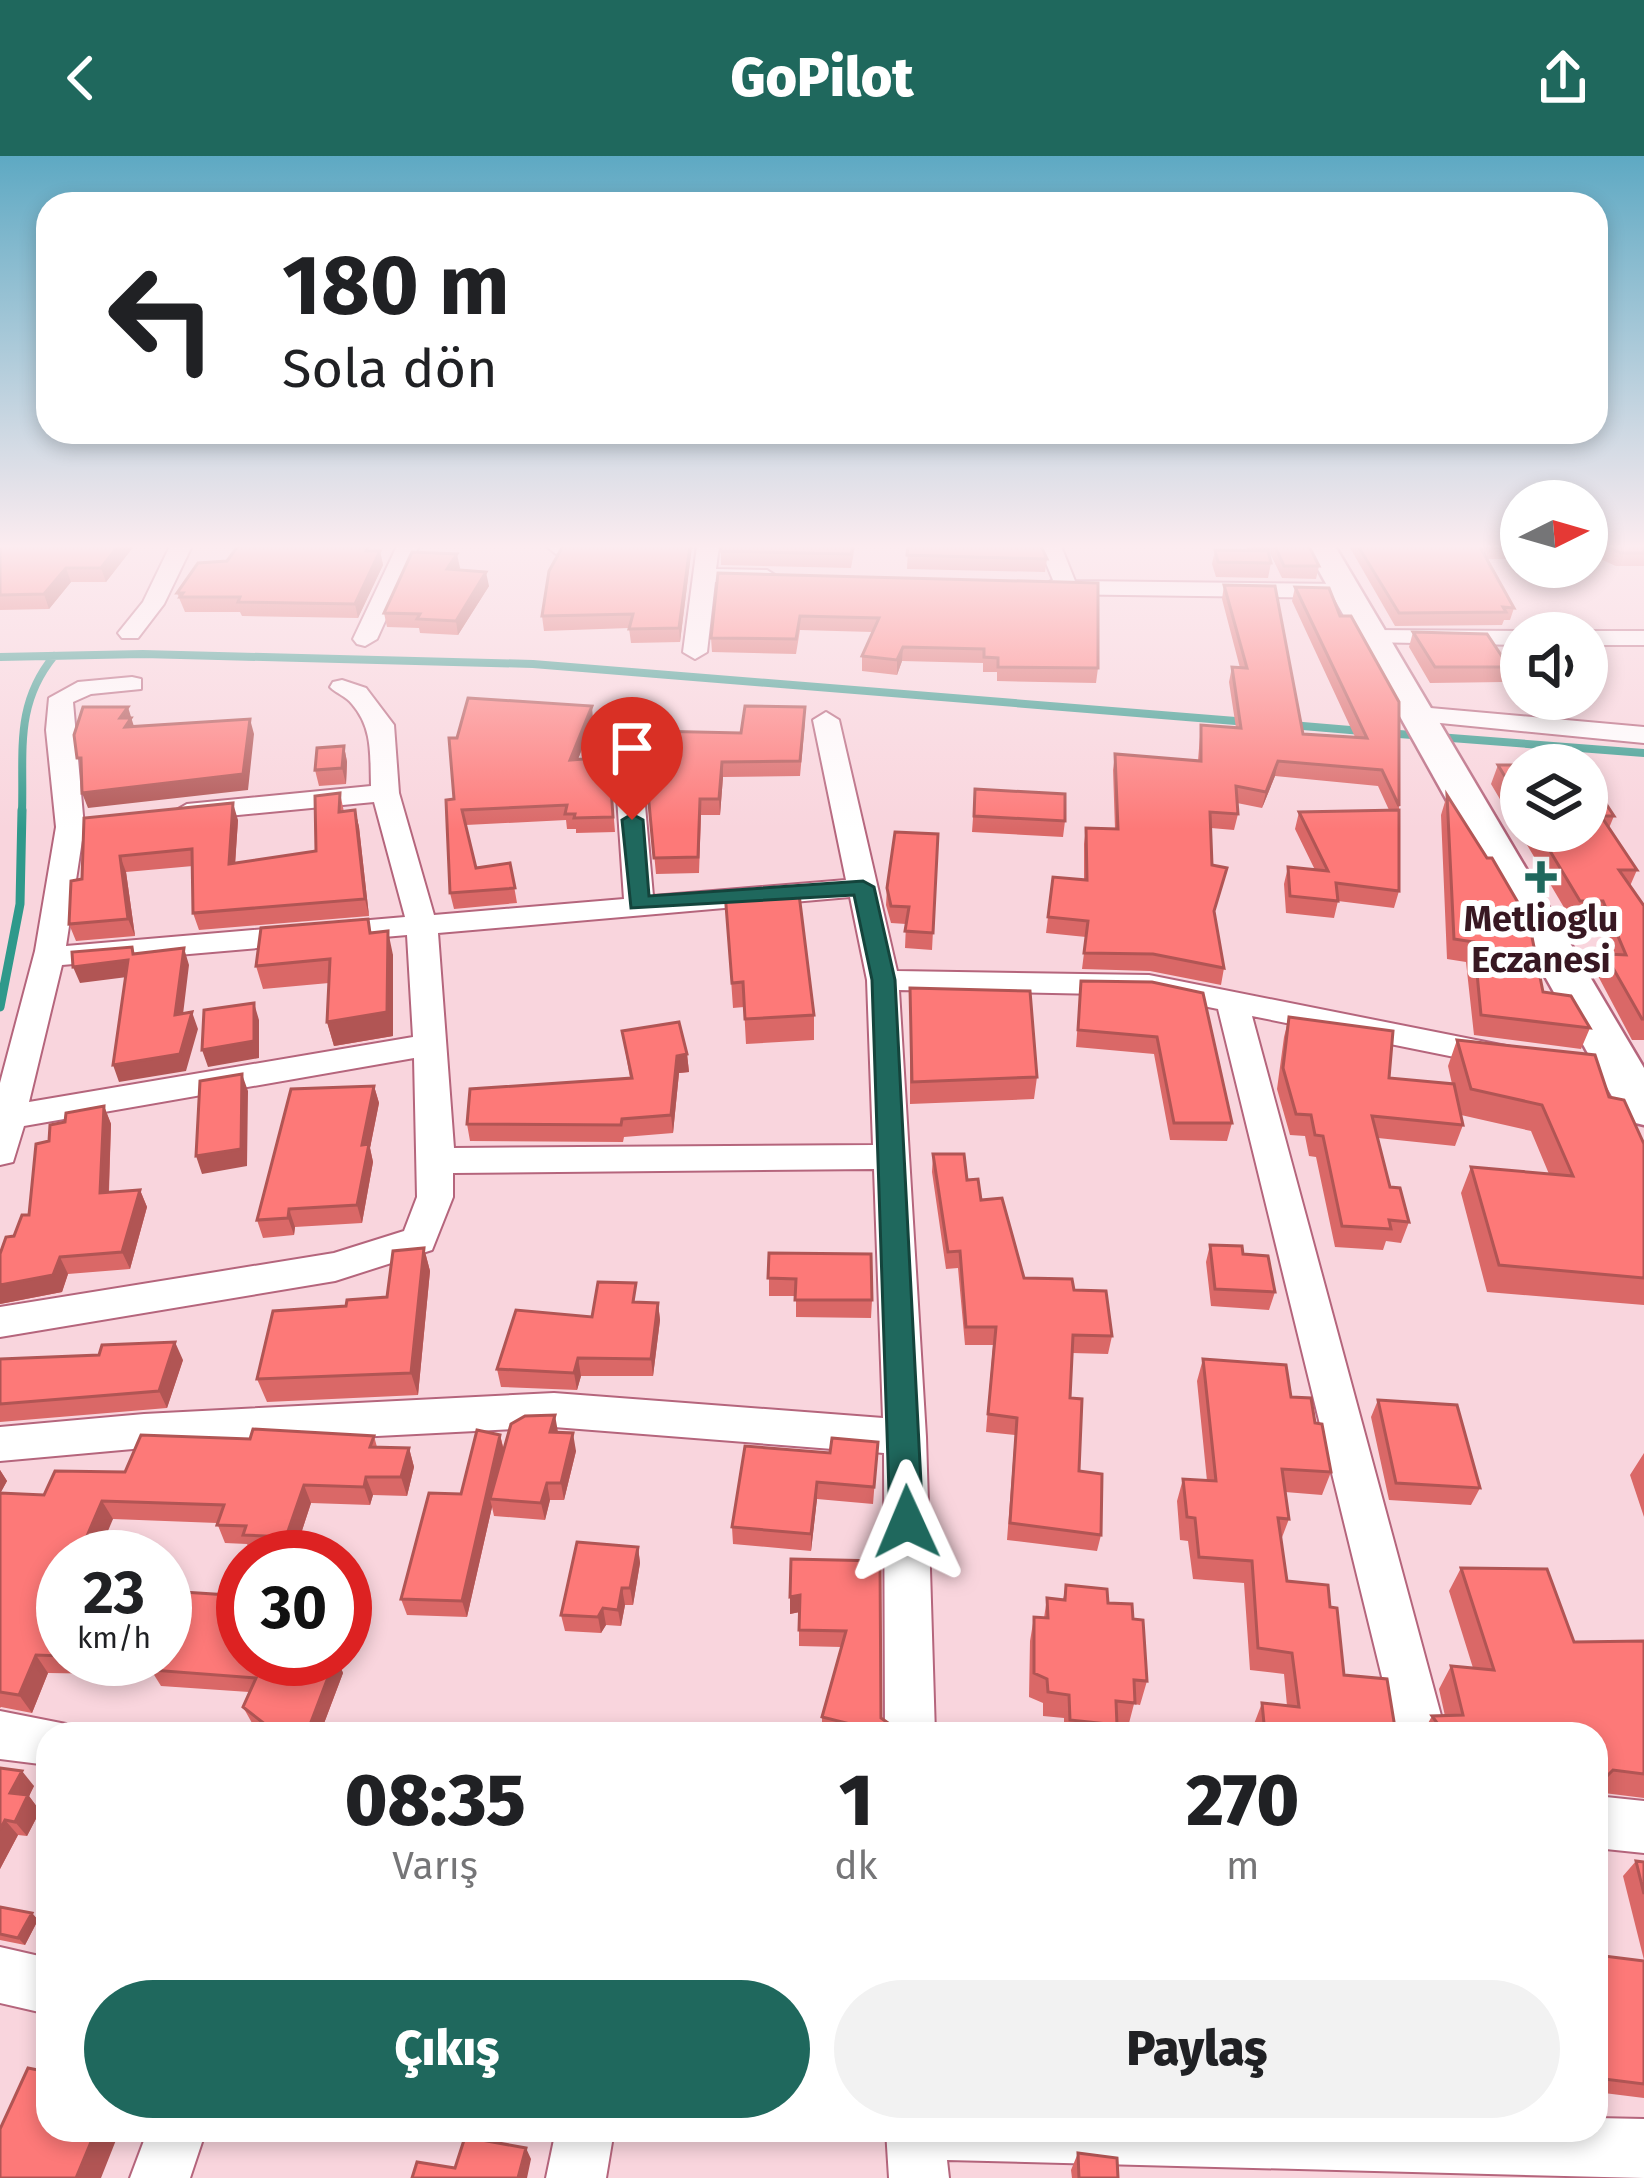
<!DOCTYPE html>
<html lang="tr">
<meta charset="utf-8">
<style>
:root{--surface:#fff;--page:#f2f2f2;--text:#202124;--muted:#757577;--accent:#1f685d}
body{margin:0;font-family:"Fira Sans",sans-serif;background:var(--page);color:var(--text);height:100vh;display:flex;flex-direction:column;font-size:45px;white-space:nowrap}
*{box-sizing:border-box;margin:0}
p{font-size:39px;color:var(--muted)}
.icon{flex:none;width:66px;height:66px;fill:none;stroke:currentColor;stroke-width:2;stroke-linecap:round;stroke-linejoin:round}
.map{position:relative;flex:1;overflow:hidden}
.details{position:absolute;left:36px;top:1566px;width:1572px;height:420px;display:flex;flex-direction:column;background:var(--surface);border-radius:36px;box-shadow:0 6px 18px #0003}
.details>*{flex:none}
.top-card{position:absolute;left:36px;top:36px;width:1572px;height:252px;border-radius:36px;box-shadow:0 6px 18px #0003;background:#fff;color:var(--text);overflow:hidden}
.needle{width:78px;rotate:85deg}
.controls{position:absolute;left:1500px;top:324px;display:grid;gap:24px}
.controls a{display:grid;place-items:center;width:108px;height:108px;border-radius:50%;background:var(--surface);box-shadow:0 6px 18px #0003;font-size:60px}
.speed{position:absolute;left:36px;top:1374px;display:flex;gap:24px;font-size:60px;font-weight:700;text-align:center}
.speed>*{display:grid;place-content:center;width:156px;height:156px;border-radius:50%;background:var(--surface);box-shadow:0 6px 18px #0003;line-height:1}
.speed small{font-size:30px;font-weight:400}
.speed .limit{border:18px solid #d22;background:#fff;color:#111}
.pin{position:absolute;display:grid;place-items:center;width:102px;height:102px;color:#fff;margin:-123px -51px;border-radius:50% 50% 50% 0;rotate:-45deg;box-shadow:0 0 12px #0007}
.pin .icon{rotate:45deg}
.me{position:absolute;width:132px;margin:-66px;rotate:359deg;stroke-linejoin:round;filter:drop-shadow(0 0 9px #0008)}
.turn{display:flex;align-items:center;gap:42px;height:252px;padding:0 48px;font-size:54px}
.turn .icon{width:156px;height:156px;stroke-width:2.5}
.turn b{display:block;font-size:84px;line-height:102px}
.eta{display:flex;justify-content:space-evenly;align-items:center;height:204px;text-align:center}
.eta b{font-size:72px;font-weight:800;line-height:84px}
.action{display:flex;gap:24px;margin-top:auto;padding:24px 48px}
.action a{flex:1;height:138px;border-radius:72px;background:var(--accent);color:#fff;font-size:48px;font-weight:800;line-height:138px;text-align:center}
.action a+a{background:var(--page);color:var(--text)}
header{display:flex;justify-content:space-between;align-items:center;height:156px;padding:0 48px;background:var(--accent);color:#fff;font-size:54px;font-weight:800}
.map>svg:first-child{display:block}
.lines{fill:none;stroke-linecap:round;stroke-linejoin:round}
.stream-far1{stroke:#2f998b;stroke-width:8}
.stream{stroke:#2f998b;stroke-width:9}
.street-casing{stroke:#b5657c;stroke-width:4}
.secondary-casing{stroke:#b5657c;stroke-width:5}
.street{fill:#fff;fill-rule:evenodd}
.secondary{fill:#fff;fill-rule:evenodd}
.wall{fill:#da6867}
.shaded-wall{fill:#b15554}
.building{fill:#fd7978;stroke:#b15554;stroke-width:3}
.route{fill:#1f685d;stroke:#14443c;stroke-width:3}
.poi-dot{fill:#1f685d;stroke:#fff;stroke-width:4.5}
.labels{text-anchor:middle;stroke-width:12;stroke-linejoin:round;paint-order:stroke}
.poi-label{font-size:36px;font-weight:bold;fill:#381822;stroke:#fff}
</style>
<header><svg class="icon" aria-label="back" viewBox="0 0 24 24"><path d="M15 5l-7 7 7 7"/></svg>GoPilot<svg class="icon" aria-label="share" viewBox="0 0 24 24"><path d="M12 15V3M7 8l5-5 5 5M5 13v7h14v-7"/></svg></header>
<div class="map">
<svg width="1644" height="2022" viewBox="0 0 1644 2022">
<rect width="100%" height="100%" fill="#f9d5dd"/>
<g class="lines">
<path class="stream-far1" d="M0,501L143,498L533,508L1248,566
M1291,569L1362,575
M1386,577L1644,597
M22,657C24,596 14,549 54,500"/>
<path class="stream" d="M0,851L20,748L22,654"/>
<g class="street-casing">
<path id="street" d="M170,390H192L164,448L138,482H122L118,477L143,446Z
M397,390H419L377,483L365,490L357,488L353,483Z
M546,390H567L556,398Z
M697,390H719L716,413L767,414L778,421L767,428L715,426L707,496L695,503L683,496Z
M1039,390H1061L1075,425L1343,428L1354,435L1343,442L1050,438L1039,431L1053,424Z
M1373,474L1521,475L1529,477H1521V489L1365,486V476Z
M1587,475H1644V489H1587V477H1579Z
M132,521L141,523V533L91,538L73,546L84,671L66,790L405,761L374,646L187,664L173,656L187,648L371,630C370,599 373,572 352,548C346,540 337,538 330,531L333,526L342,524L366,532L394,569L399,637L434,759L624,743L613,582L626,574L639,582L653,740L846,724L813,564L826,556L839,564L897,815L1149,819L1516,892L1521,900L1516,908L1504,911L1252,860L1446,1578H1396L1218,853L1149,839L899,834L926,1281L935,1578H885L884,1297L554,1271L144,1292L0,1305V1271L144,1258L554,1237L883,1262L874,1013L453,1017V1041L432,1094L335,1125L0,1181V1151L334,1097L404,1075L417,1041L414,902L24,970L13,1006L0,1009V927L35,795L56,671L46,574L49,542L78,526ZM850,741L867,824L873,989L454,992L438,777ZM407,779L413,881L29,946L62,809Z
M1419,551L1644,571V587L1410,564L1406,559L1410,554Z
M0,1555L66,1568L70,1578H48V1609L0,1603Z
M1596,1640L1644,1645V1697L1596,1692Z
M0,1791L48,1802V1858L0,1847Z
M1596,1962L1644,1963V2022L947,2004L949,2022H889L886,1974H1596Z
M148,1974H206L190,2022H130Z
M556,1974H614L606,2022H546Z"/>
</g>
<g class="secondary-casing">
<path id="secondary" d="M1305,390H1335L1644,912V969L1627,965L1619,953Z"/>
</g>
<use href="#street" class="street"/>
<use href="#secondary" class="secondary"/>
</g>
<path class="wall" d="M0,390H134L106,426H71L49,453L0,454Z
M692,390L680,486L631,487L629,472L544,475L542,460Z
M721,390H855L851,412L721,409Z
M908,390L1047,403L1045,416L907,413Z
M1245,390H1309L1319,410L1316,423L1282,422L1269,395L1271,407L1268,422L1216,421L1212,408L1215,394H1247Z
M1349,390H1521L1518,403H1487L1514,452L1510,464H1504L1502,469L1395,470Z
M1587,390H1644V410H1616L1591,399Z
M380,395L383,409L358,462L242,460L240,456H185L177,437Z
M460,412L458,414L489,430L458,479L420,477L419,472L387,471L384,457Z
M718,417L1098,512L1096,527L997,525V516H983V507L902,505L897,519L862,515V500L873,476L800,474L796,498L712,496L711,482Z
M1224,429L1303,578L1355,581L1292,445L1295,431L1399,650V735L1394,752L1338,745L1334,762L1286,757L1284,728L1288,711L1315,714L1295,673L1299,656L1389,654L1378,630L1275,620L1262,652L1237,647L1238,658L1234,674L1211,672L1212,709L1227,712L1214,758L1224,812L1221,829L1150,815L1082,813L1086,781L1046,777L1053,721L1084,724V688L1086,672L1115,673L1113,614L1115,598L1198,604L1201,569L1236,572L1229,526L1232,511L1240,512L1222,443Z
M1413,476L1509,511L1504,526L1430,527L1409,491Z
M593,564L578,603L609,601L615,676L576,677V673H567L566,664L466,669L476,712L510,707L517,747L454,753L450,737L454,643Z
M805,566L800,620L723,621L720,659H701L699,717L656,718L643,581L741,577Z
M344,590L347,606L346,628L319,630L315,614Z
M1498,609H1521V675H1587V634L1614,660L1609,672L1637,714L1630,730L1644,750V884H1632L1597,818L1605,798H1609L1595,765H1572L1491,628Z
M975,633L1065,665L1063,681L972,676Z
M340,637L344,656L355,654L359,671L369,760L199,774L193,757V710L126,716L135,780L76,785L69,768L82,723L84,662L238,664L235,707L316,695Z
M1447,639L1487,702L1521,762L1543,836L1590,872L1581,893L1474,879L1466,806L1447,803L1441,659Z
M938,678L932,794L905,792L906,768L891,767L886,749L887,732Z
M725,736L814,859V884L746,888L744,851L733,852Z
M371,777L393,799V880L334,890L327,866L329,827L263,833L256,810Z
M1081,825L1152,826L1232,967L1227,985L1170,984L1154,898L1076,891Z
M910,832L1037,921L1034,943L910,948Z
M1289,861L1389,922L1452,928L1448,910L1457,884L1609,941L1644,988V1149L1487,1136L1461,1037L1471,1011L1549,1018L1531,975L1461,959L1463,969L1455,990L1378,982L1390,1031L1409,1066L1401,1087L1386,1085L1383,1094L1335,1091L1316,1001L1309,1000L1305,980L1290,979L1277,933L1284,881Z
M622,875L687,898L689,916L679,917L673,977L624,981L623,986L470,985L467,968L630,922Z
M374,930L379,947L370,992L373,1006L362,1067L295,1071L294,1079L263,1082L257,1064Z
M104,950L111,968L109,1036L140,1034L147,1051L130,1113L68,1118L62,1136L0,1148V1098L29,1059L65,966Z
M933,998L967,1024L1024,1122L1074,1134L1112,1180L1108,1198L1072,1197L1070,1242L1079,1315L1101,1379L1097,1395L1007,1384L1015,1279L986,1276L993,1189H965L958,1112L946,1113L932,1016Z
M1210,1089L1243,1098L1275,1136L1269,1154L1211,1150L1206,1106Z
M424,1092L430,1115L418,1239L267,1246L257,1223L346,1150L387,1141Z
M769,1097L872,1144L871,1162L796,1161V1140H769Z
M638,1146L658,1147L660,1164L653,1220H581L577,1234L501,1231L497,1213L592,1161Z
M0,1203L183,1204L167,1252L0,1266Z
M1203,1203L1291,1241L1315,1267L1331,1316L1322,1339L1285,1336L1289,1363L1281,1384L1287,1425L1330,1451L1344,1519L1396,1578H1255L1254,1568L1262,1547L1287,1550L1284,1518L1250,1514L1244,1427L1193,1423L1188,1385L1180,1384L1177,1345L1183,1323L1207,1325L1197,1225Z
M1378,1244L1480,1332L1471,1349L1389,1344L1371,1261Z
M558,1276L576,1295L564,1344H550L545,1364L494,1360L492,1351L467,1461L407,1459L401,1443L500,1279L504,1294Z
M374,1280L377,1291L409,1292L414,1311L407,1340L373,1339L370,1349L311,1347L294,1399L251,1397L247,1388L225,1387L217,1367L113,1363L63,1401V1503H116L110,1518L48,1517L32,1557L1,1551L0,1552V1314L7,1325L0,1337L44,1339L250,1283Z
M878,1286L873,1348L817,1343L811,1395L733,1388L732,1371L830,1297Z
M1644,1297V1361L1630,1319Z
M638,1391L640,1407L633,1449H625L621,1470L606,1469L601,1477L565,1475L561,1459Z
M880,1405L881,1562L888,1578L822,1577V1561L841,1491L799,1490V1456L790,1458V1441Z
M1461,1412L1574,1486L1644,1485V1642L1596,1636V1578H1422L1432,1560H1445L1439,1533L1451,1510L1473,1512L1449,1435Z
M1066,1429L1108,1447L1133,1463L1147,1525L1140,1549L1134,1548L1128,1571L1117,1570L1114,1578H1064V1562L1043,1560V1547L1029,1541L1030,1485L1034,1461L1044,1462L1047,1442L1063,1444Z
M243,1503H337L343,1517L320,1578H265L252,1567L243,1551L249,1536L161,1530L151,1514Z
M0,1612L34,1630L29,1640L40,1655L27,1680L18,1679L0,1713Z
M1636,1705L1644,1706V1804L1623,1720Z
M0,1751L32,1757L38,1764L25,1789L0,1784Z
M1596,1799L1644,1805V1942L1596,1936Z
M1078,1997L1118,2022H1072L1071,2014Z"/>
<path class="shaded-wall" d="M118,390H134L106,426L101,412Z
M690,390H692L680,486L679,472Z
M1252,390H1270L1269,395L1250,401Z
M380,395L383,409L358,462L355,448Z
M457,398L460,412L449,427L447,413Z
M66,412L71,426L49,453L44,438Z
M486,416L489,430L458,479L456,465Z
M903,491L902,505L897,519V504Z
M592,550L593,564L572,619L570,604Z
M128,551L136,577L130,586L120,562Z
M250,563L254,578L248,634L88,652L82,637Z
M344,590L347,606L346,628L342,612Z
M1278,605L1275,620L1262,652L1266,636Z
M722,606L723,621L720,659L719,643Z
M233,647L238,664L234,725L229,708Z
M355,654L359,671L369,760L365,743Z
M120,700L126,716L135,780L128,763Z
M388,775L393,799V880L334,890L327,866Z
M184,792L189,809L181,875L175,859Z
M128,804L135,820L80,827L73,811Z
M254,847L259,864V902L208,911L202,894Z
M192,856L198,873L186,915L119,926L113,909Z
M687,898L689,916L679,917L673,977L671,959L677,900Z
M242,918L248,935L247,1010L202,1018L196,1000Z
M374,930L379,947L370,992L373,1006L362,1067L357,1049L362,989Z
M104,950L111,968L108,1054L100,1037Z
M140,1034L147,1051L130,1113L122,1096Z
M289,1053L295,1071L294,1079L288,1062Z
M424,1092L430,1115L418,1239L411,1217Z
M60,1101L68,1118L62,1136L0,1148V1129Z
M658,1147L660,1164L653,1220L651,1203Z
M175,1186L183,1204L167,1252L159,1235Z
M578,1202L581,1220L577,1234L574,1217Z
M555,1259L558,1276H550Z
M573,1277L576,1295L564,1344L561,1327Z
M500,1279L504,1296L490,1343L492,1351L467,1461L462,1445Z
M409,1292L414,1311L407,1340L401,1321Z
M0,1314L7,1325L0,1338Z
M366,1321L373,1339L370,1349L364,1331Z
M817,1326V1343L811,1395V1378Z
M547,1327L550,1344L545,1364L541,1347Z
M304,1329L311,1347L294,1399L286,1381Z
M102,1345L113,1363L97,1401H78Z
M638,1391L640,1407L633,1449L630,1432Z
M622,1432L625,1449L621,1470L618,1454Z
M800,1439V1456L790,1458V1441Z
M603,1452L606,1469L601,1477L598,1461Z
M243,1467V1504L235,1488Z
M36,1499L48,1517L32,1557L19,1539Z
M100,1503H116L110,1518Z
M335,1503H337L343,1517L320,1578H309L308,1574Z
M22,1615L34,1630L29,1640L40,1655L27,1680L15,1666L10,1637Z
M5,1664L18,1679L0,1713V1674Z
M32,1757L38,1764L25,1789L18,1782Z
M96,1974H120L101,2022H76Z
M526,1992L531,2003L527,2022H518Z"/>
<path class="building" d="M0,390H118L101,412H66L44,438L0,439Z
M238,390H369L366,395H380L355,448L238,446L240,441H180L183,437H177L198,407L227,405Z
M563,390H690L679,472L629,473L633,458L542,460L549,415Z
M721,390H853L851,398L721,395Z
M908,390H1041L1047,403L907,399Z
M1275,390H1309L1319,410H1284Z
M1358,390H1521L1480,391L1514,452L1503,451L1506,456L1399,457Z
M1605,390H1644V397H1621Z
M1215,394L1268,395L1271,407L1218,406Z
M412,396L457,398L447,413L486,416L456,465L417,463L420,458L384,457Z
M718,417L1098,427V512L998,511V502L984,501V493L903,491L897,504L862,500L879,462L800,460L796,483L711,482Z
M1224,429L1275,430L1303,578L1367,582L1295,431L1329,432L1340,460H1351L1399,546V650L1382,614L1278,605L1266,636L1236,630L1238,658L1210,656L1212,709L1227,712L1214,755L1224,812L1153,798L1084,797L1088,765L1048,761L1053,721L1087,724L1086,672L1118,673L1115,598L1201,605V569L1241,572L1232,511L1247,512Z
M1413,476L1487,478L1509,511H1435Z
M468,542L592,550L570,604L609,601L613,661L574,662L575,658H565L567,649L462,654L476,712L510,707L515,732L450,737L446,644L454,643L449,582H457Z
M745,550L805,551L800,605L722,606L719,643H700L698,701L654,702L643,581L652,575L741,577Z
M83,551H128L120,562H131L125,571L250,563L243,618L82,637L81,602H77L74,579Z
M344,590L342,612L315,614L317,592Z
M1498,609H1525H1521V647Z
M975,633L1065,638V665L974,660Z
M1587,634H1597L1614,660H1601L1637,714H1619L1644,750V863H1642L1605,798L1626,799L1603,745H1580L1538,675H1587Z
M340,637L339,656L355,654L365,743L193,757L192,693L120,700L128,763L69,768L71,725L82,723L84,662L233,647L229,708L316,695L315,640Z
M1447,639L1487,702H1492L1520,750L1521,762L1529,766L1543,836L1571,840L1590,872L1481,859L1474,786L1454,783Z
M1399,654V735L1336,727L1338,745L1290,740L1288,711L1328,715L1299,656Z
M895,676L938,678L933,777L905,775L909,751L891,750L887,732Z
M798,730L814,859L745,863L743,826L732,827L725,736Z
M368,763L370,777L388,775L387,856L327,866L330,803L256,810L261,772Z
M132,791L133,798L184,792L175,859L192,856L180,898L113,909L128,804L73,811L72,796Z
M1081,825L1152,826L1203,837L1232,967H1174L1157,881L1078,874Z
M910,832L1030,835L1037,921L912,926Z
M254,847V885L202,894L204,854Z
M1289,861L1393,875L1389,922L1454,928L1463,969L1372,960L1390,1031L1400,1032L1409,1066L1389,1064L1391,1073L1342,1070L1323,980L1315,979L1311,959L1296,958L1283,912Z
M679,866L687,898L677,900L671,959L622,963L621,969L467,968L470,933L632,922L622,875Z
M1457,884L1595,899L1609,941L1624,944L1644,988V1122L1499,1109L1471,1011L1573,1020L1542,949L1471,933Z
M242,918L241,993L196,1000L200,925Z
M374,930L362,989L369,988L357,1049L289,1053L288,1062L257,1064L291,933Z
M104,950L100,1037L140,1034L122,1096L60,1101L53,1119L0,1129V1098L6,1081L14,1080L22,1059H29L36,988L49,985L50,969L65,966L66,957Z
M933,998H964L967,1024L978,1023L981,1044L1002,1042L1024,1122L1072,1123L1074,1134L1106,1135L1112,1180L1073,1179L1070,1242L1082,1243L1079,1315L1102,1318L1101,1379L1010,1367L1017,1262L988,1258L996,1171H966L960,1095L948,1096Z
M1210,1089L1242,1090L1243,1098L1268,1100L1275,1136L1215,1133Z
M424,1092L411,1217L257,1223L273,1155L346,1150L347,1144L387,1141L393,1095Z
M769,1097L871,1098L872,1144H795L796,1123L768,1122Z
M598,1126L636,1127L633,1146L658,1147L651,1203L578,1202L574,1217L497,1213L516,1154L592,1161Z
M175,1186L159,1235L0,1248V1203L99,1199L102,1189Z
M1203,1203L1286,1209L1291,1241L1311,1242L1315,1267L1322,1268L1331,1316L1282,1313L1289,1363L1278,1362L1287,1425L1328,1429L1330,1451L1337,1452L1344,1519L1387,1523L1396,1578H1265L1262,1547L1299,1551L1292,1497L1258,1492L1252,1405L1199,1401L1195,1362L1187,1361L1183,1323L1216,1325Z
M1378,1244L1457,1249L1480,1332L1396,1327Z
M555,1259L550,1276L573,1277L561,1327H547L541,1347L490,1343L511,1268L525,1260Z
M253,1273L374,1280L370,1291L409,1292L401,1321H366L364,1331L304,1329L286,1381L243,1379L246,1370L217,1369L224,1349L102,1345L78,1401H63V1500L36,1499L19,1539L0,1536V1337L44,1339L55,1315L125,1316L141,1279L250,1283Z
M477,1274L500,1279L462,1445L401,1443L429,1337L461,1338Z
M832,1282L878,1286L874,1331L817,1326L811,1378L732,1371L745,1290L830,1297Z
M577,1386L638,1391L630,1432H622L618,1454L603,1452L598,1461L561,1459Z
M791,1403L880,1405L881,1562L888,1567L886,1577L822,1561L846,1475L799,1474L800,1439L790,1441Z
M1461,1412L1547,1413L1574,1486L1644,1485V1618L1613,1614L1604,1623L1601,1615H1596V1578H1445L1432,1560L1463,1559L1451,1510L1494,1514Z
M1066,1429L1107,1433L1108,1447L1132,1448L1133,1463L1143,1464L1147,1525L1134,1524L1135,1547L1116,1545L1117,1569L1070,1564L1069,1539L1048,1536L1047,1523L1034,1517V1461L1048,1462L1047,1442L1065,1444Z
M183,1436L243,1440V1467L235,1488L243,1489V1503H335L308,1574L266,1569L243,1551L256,1522L151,1514L155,1503H165V1480Z
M0,1612L22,1615L10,1637L28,1639L15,1666L5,1664L0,1674Z
M1636,1705L1644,1706V1738Z
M0,1751L32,1757L18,1782L0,1778Z
M1596,1799L1644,1805V1928L1596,1922Z
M28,1912L48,1916V1974H96L76,2022H0V1973Z
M465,1981L526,1992L518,2022H412L417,2006L455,2012Z
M1078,1997L1117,2002L1118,2022H1079Z"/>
<linearGradient id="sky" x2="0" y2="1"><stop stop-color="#5ea9c3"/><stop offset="0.58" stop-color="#fcecf0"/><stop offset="1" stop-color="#fcecf0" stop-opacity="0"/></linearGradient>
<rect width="1644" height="673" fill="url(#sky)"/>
<path class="route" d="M632,658L643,664L649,740L863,725L874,731L895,824L923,1366L919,1376L907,1381L895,1376L890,1366L872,824L854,739L631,752L622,664Z"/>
<path class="poi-dot" d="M1535 703h12v12h12v12h-12v12h-12v-12h-12v-12h12z"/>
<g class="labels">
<g class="poi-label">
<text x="1541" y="775">Metlioglu<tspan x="1541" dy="41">Eczanesi</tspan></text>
</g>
</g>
</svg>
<div class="controls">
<a><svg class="needle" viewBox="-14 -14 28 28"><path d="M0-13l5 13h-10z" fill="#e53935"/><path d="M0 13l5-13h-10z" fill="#757577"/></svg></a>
<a><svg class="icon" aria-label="sound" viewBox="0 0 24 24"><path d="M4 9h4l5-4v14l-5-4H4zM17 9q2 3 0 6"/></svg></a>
<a><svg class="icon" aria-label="layers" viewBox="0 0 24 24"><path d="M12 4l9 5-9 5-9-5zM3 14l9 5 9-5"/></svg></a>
</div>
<div class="speed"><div>23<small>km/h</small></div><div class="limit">30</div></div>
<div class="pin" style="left:632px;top:664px;background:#d93025"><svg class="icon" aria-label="arrive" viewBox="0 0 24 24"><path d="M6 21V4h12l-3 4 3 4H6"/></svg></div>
<svg class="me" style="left:907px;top:1366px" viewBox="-20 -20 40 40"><path d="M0-17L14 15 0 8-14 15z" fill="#1f685d" stroke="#fff" stroke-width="4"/></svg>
<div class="top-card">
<div class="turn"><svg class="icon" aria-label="left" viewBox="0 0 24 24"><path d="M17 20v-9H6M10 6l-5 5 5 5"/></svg><div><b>180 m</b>Sola dön</div></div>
</div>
<section class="details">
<div class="eta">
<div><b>08:35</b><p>Varış</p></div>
<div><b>1</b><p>dk</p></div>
<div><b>270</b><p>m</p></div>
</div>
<div class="action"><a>Çıkış</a><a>Paylaş</a></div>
</section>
</div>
